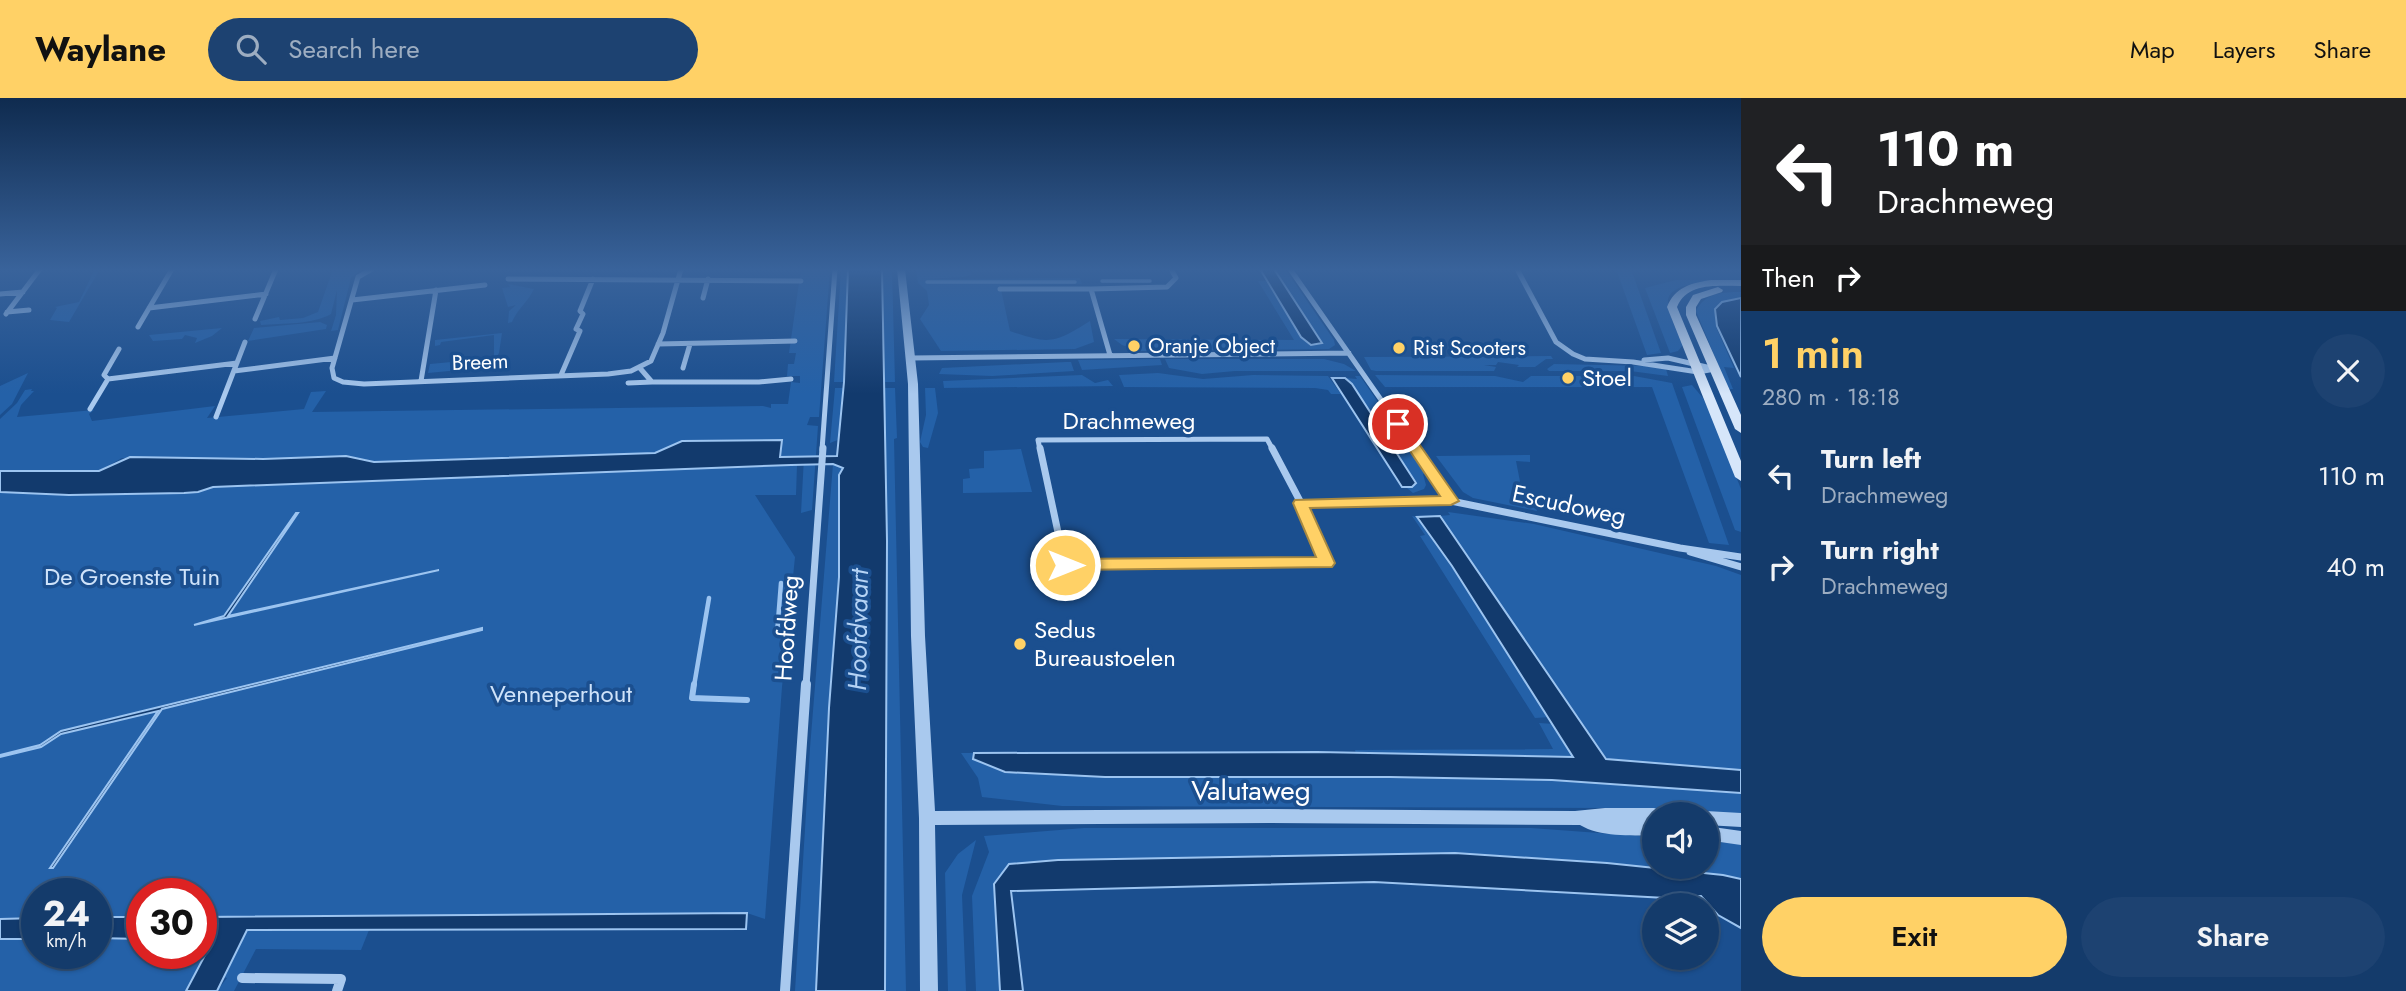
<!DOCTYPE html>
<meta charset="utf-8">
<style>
:root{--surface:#143b6b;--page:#1d4271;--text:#f1f3f6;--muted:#9dadc1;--line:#33557e;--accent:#ffd166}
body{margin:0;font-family:Jost,sans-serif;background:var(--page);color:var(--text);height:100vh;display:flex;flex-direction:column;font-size:26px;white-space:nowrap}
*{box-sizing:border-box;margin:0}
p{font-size:23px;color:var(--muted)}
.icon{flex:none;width:38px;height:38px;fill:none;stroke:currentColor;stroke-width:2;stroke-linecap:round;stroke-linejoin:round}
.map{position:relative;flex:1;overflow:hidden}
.side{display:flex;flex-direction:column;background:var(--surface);width:665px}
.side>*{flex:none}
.hud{background:#202124;color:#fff;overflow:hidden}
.buttons{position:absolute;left:1642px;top:704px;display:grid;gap:14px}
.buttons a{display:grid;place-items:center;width:77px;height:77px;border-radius:50%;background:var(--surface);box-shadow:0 2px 5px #0004,0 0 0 2px var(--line);font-size:35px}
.speed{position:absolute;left:21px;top:780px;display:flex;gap:14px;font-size:35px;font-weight:700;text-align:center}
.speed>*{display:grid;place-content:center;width:91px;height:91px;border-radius:50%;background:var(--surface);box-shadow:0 2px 5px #0004,0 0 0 2px var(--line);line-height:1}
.speed small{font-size:18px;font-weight:400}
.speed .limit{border:10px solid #d22;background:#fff;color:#111}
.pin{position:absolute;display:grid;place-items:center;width:60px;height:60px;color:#fff;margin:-30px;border:4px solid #fff;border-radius:50%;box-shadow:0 2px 7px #0007}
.me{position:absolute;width:77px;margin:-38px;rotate:90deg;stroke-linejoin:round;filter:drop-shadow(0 0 5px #0008)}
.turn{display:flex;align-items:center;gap:24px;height:147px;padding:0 21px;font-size:32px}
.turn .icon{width:91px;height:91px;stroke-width:2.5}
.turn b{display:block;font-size:49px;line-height:60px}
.then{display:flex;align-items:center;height:66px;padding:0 21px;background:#0003;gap:14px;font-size:26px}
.round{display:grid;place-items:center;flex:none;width:74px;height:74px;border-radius:37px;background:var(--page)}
.overview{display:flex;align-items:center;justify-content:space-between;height:119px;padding:0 21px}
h1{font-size:42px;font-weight:600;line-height:52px;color:var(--accent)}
.button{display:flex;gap:14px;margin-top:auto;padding:14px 21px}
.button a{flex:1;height:80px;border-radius:42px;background:var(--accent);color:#111;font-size:28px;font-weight:600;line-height:80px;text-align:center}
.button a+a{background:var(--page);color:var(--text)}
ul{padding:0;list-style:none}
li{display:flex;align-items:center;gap:21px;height:91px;padding:0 21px}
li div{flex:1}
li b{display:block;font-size:26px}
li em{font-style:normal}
header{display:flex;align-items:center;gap:42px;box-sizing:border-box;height:98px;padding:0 35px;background:var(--accent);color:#111}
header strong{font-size:33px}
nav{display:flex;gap:38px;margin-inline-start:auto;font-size:24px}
.search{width:490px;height:63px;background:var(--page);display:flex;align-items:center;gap:18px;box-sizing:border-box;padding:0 24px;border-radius:38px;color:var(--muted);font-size:26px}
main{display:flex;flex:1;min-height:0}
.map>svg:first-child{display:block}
.green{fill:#2461a8}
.water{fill:#123a6d;stroke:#9cc4f0;stroke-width:2}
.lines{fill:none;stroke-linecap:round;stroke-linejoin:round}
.stream-far2{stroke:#9cc4f0;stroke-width:3.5}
.stream-far1{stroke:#9cc4f0;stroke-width:4.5}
.stream{stroke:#9cc4f0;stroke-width:6}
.minor-far2{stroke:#a9c9ee;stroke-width:5}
.minor-far1{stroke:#a9c9ee;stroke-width:7}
.minor{stroke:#a9c9ee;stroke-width:10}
.tertiary{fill:#a9c9ee;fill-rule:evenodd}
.secondary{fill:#d6e6fa;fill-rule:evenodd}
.route{fill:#ffd166;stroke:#a68842;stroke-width:2}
.poi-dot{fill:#ffd166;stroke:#1b4f8f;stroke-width:2.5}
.labels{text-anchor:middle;stroke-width:7;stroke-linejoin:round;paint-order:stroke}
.far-poi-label{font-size:21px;fill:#fff;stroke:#1b4f8f;text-anchor:start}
.far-street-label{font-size:21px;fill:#fff;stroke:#1b4f8f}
.poi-label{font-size:24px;fill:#fff;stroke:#1b4f8f;text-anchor:start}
.street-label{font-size:24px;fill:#fff;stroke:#1b4f8f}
.park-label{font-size:24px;fill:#cfe3fa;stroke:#1b4f8f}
.water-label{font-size:26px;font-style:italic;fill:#b5d3f5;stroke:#1b4f8f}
.near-street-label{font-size:28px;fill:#fff;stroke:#1b4f8f}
</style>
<header>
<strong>Waylane</strong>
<div class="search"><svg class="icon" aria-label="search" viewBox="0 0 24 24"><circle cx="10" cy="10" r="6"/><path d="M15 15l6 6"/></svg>Search here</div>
<nav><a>Map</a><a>Layers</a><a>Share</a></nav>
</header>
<main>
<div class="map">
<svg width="1741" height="893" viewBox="0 0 1741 893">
<rect width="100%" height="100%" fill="#1b4f8f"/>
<path class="green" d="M95,171H100L69,224L50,222L57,210L55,209L79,204Z
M333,171H362L351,180L338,232L331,233L336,217L337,192L331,216C311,227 284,225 261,227L260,223L279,219L280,222L303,220L318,214Z
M801,171H830L819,319H810L807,327L818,328L812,412L801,415L804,359H780L782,343H682L655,355L374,364L346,358L263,361L122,360L99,373H0V321L17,305L25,292L32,291L31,293H34L21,307L17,319L94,312L89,316L92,323L215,308L207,320L304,311L311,294L326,293L312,314L763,308L771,310V306H788L791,284L800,285V278H787L788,266H794L796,255H789Z
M841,171H848L844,284H834Z
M883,171H892L895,284H885Z
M916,171H970L971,177L964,179L923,181L1080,180L1082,186L1000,187L1010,233C1050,247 1055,245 1090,223L1094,244L1075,251L941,253L920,221L929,207L927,193L918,185Z
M1274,171H1285L1334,242L1335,247L1329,251L1141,253L1122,247L1114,241L1294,242L1258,183H1266L1301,239L1322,245Z
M1616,171H1631L1661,255L1647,257Z
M1676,182H1741C1725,183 1666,181 1668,205C1669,219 1678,235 1683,247L1678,253L1670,255L1645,190Z
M508,186L534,191C528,204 518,210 512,224L508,225L509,213L516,207L508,209L502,190L510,189Z
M1741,194V200L1722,204L1715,211L1716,229L1734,270L1724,269L1733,291H1728L1696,213C1705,195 1722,194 1741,194Z
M320,224L327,227L326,231L248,243L254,230Z
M222,230L212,238L195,245L197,240L185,237L182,241L153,243L149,237Z
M502,235L499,255L491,269L428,275L430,266L494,260V237L441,244L440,247L435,248V242Z
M1551,258L1553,261H1546L1535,269H1517L1519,267L1498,264L1496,267H1484L1496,269L1494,273H1376L1371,272L1364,259Z
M1160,261L1162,267L1082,272L1078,262Z
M1165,261H1324L1344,266L1356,273H1235L1202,276L1169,270Z
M1066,264H1071L1074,273L992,278L939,276L942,270Z
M1554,266L1652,268L1666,271L1668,278L1630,273H1549L1547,271Z
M28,275L12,306L0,317V288Z
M1158,275L1203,281L1253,277L1328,278L1341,296H1331L1328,292L1315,290L1124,289L1119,277Z
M1082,277L1095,285L1108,282L1113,288L944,290L943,283Z
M1375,277L1495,278L1523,284L1531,278H1634L1672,285L1729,447L1709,445L1652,289H1385Z
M1355,278H1360L1427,375L1423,376L1426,387L1424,391L1413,395L1407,390L1412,389L1353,286L1345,280L1357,281Z
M1692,287L1703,300L1713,321L1741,391V434L1735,432L1682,289Z
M835,290H843L840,341L830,345Z
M885,290H895L897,340L894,341L906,893H885Z
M925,290H935L938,315L928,350L923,349L920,344L926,317Z
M1021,351L1032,394L963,395V381L970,380L969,371L984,370V353Z
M1530,357V364L1516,363L1523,399L1535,404L1537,413L1473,400L1463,394L1436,358Z
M833,366L843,370L839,378V479L829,610L816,893H795L810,650Z
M797,367L796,397H755L795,459L782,589L765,821L747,815L201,819V796H142V819H96V796H37V856H96V840L142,841V856H201V842H213L186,893H0V394L69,397L197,394L213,389Z
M1448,414L1534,426L1716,468L1741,477V672L1607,661L1440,418L1450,417Z
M1412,418L1417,419L1452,468L1550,619L1535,620L1420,438L1425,437Z
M1539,625L1554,626L1574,659L1356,656L1355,652L1553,651Z
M961,655H973L974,661L1005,674L1105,679H1390L1552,682L1741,695V717L1618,710L1062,708L982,699L978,680Z
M1084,730H1531L1654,739V768H1706V743L1741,746V781L1723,777L1607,765L1455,755L1058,762L994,786L1000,893H976L972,798L989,754L984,738Z
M976,742L962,797L966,893H948L945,775L958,756Z
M247,832H369L361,852L256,851L234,893H217L227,880L224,879Z"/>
<path class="water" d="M848,171H882L887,443L885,893H816L829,610L839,479V377L843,370L833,366L791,367L213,389L198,394L184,395L69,397L0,394V373H99L130,359L263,361L346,358L374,364L655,355L682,343L782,342L780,359L837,358L844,284Z
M1260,171H1274L1322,245L1311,247L1301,239Z
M1741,200V279L1717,228L1715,211L1722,204Z
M1332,280H1345L1352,286L1416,385L1412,389H1402Z
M296,415H298L228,518L439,472L194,527L224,518Z
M1440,418L1606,661L1741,672V695L1552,682L1390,679H1105L1005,674L973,661L974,655L1317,654L1573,659L1452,468L1417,419Z
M482,530V532L162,611L53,770H50L158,613L61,636L41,649L0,659V657L40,647L61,633Z
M1455,755L1607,765L1723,777L1741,781V830L1718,817L1701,798L1666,800L1374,784L1011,793L1023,893H1000L994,786L1009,766L1058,762Z
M747,815L746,831L247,832L217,893H186L213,842H201V819Z
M96,819H142V841L96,840Z
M0,821L37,820V821L22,841H0Z"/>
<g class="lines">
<path class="stream-far2" d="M1102,183H1150
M927,184H1075"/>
<path class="stream-far1" d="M777,536L781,485
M694,588L709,500"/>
<path class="stream" d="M694,586L692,600L747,602"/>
<path class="minor-far2" d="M372,171L358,179L332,270L334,280L343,284L364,286L608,276L631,273L651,263L663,235L681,171
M1290,171L1416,352
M1517,171L1556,244L1573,256L1585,261L1633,264L1698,274L1715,271
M508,181L801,183
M1000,191H1091
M0,196L23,194
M703,200L708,181
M352,202L485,187
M149,210L266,196
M7,214L29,212
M6,216L40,171
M255,221L276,171
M138,229L172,171
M658,246L795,243
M1110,257L1091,191L1167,189L1176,180L1171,171
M911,260L1349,255
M1644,262L1668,260L1711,270
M639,269L652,284H759L791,281
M683,270L690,246
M234,273L335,260
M561,277L580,233L576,231L583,216L580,213L593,181
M108,281L237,265
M421,283L436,192
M628,285L652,284
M90,311L108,281L104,277L119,251
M216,319L245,244
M822,352L835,171
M1040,352L1038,342L1267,341L1273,352"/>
<path class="minor-far1" d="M1040,350L1065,467L1327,465L1301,405L1272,350
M1415,350L1451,403
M1301,405L1451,403L1680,450L1741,459
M1690,454L1741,469
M806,588L823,350"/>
<path class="minor" d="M242,880L341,881L337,893
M785,893L806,586"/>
<path class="tertiary" d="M897,171H905L918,286L925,538L935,713L1269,711L1575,713L1605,710H1654L1660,712L1661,716H1654V738C1630,737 1600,739 1580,727L1269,725L935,727L938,893H920L919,720L911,538L908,286Z
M1706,713L1741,715V729L1706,727V716H1700Z
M1706,728L1741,733V747L1706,742Z"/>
<path class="secondary" d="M1711,182H1741V188C1718,188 1687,184 1677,209L1741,363V383L1735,379L1667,209C1675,189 1691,185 1711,182Z
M1718,189L1723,192L1722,194L1701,201L1696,209V217L1741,317V335L1735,331L1686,217V209L1693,197Z"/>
</g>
<linearGradient id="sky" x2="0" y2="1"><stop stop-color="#0f2b4f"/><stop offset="0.58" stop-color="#39639b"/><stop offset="1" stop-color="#39639b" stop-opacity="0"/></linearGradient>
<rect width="1741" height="296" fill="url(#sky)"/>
<path class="route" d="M1398,322L1403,323L1459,403L1451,407L1310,410L1335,465L1332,469L1065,472L1057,467L1065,461L1316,459L1293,405L1295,402L1440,398L1392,326Z"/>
<g class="poi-dot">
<circle cx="1134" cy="248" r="7"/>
<circle cx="1399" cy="250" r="7"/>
<circle cx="1568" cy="280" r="7"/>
<circle cx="1020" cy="546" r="7"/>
</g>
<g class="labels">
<g class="far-poi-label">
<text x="1148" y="255">Oranje Object</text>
<text x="1413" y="257">Rist Scooters</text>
</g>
<g class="far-street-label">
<text transform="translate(480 264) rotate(-2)" y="7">Breem</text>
</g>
<g class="poi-label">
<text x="1582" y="288">Stoel</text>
<text x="1034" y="540">Sedus<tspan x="1034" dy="28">Bureaustoelen</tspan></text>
</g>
<g class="street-label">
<text x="1129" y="331">Drachmeweg</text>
<text transform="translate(1569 407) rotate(12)" y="8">Escudoweg</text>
<text transform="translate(787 530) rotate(-86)" y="8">Hoofdweg</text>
</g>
<g class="park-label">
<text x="132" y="487">De Groenste Tuin</text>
<text x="561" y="604">Venneperhout</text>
</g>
<g class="water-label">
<text transform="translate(858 532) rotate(-89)" y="9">Hoofdvaart</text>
</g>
<g class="near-street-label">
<text x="1251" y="702">Valutaweg</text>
</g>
</g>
</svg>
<div class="buttons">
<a><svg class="icon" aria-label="sound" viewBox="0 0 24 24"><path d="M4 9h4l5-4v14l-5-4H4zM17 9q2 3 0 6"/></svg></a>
<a><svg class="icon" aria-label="layers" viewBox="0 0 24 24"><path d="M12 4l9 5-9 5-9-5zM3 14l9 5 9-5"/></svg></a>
</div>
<div class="speed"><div>24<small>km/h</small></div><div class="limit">30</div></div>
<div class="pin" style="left:1398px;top:326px;background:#d93025"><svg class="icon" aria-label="arrive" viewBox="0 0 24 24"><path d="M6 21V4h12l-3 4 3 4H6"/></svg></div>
<svg class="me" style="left:1065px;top:467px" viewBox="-20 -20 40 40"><circle r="17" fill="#ffd166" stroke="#fff" stroke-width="3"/><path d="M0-11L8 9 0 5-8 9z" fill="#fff"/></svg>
</div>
<section class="side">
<div class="hud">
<div class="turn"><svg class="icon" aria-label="left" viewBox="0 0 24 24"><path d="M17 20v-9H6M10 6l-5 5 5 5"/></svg><div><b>110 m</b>Drachmeweg</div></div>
<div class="then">Then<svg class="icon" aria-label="right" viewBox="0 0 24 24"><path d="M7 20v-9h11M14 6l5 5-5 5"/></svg></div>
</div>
<div class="overview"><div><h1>1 min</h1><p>280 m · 18:18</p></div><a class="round"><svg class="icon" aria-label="close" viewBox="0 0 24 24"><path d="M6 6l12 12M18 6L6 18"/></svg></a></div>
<ul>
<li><svg class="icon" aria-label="left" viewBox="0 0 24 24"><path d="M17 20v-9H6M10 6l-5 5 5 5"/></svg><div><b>Turn left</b><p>Drachmeweg</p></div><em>110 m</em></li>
<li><svg class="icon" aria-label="right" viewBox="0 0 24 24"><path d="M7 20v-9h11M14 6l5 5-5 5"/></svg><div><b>Turn right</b><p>Drachmeweg</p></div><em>40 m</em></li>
</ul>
<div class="button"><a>Exit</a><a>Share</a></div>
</section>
</main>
